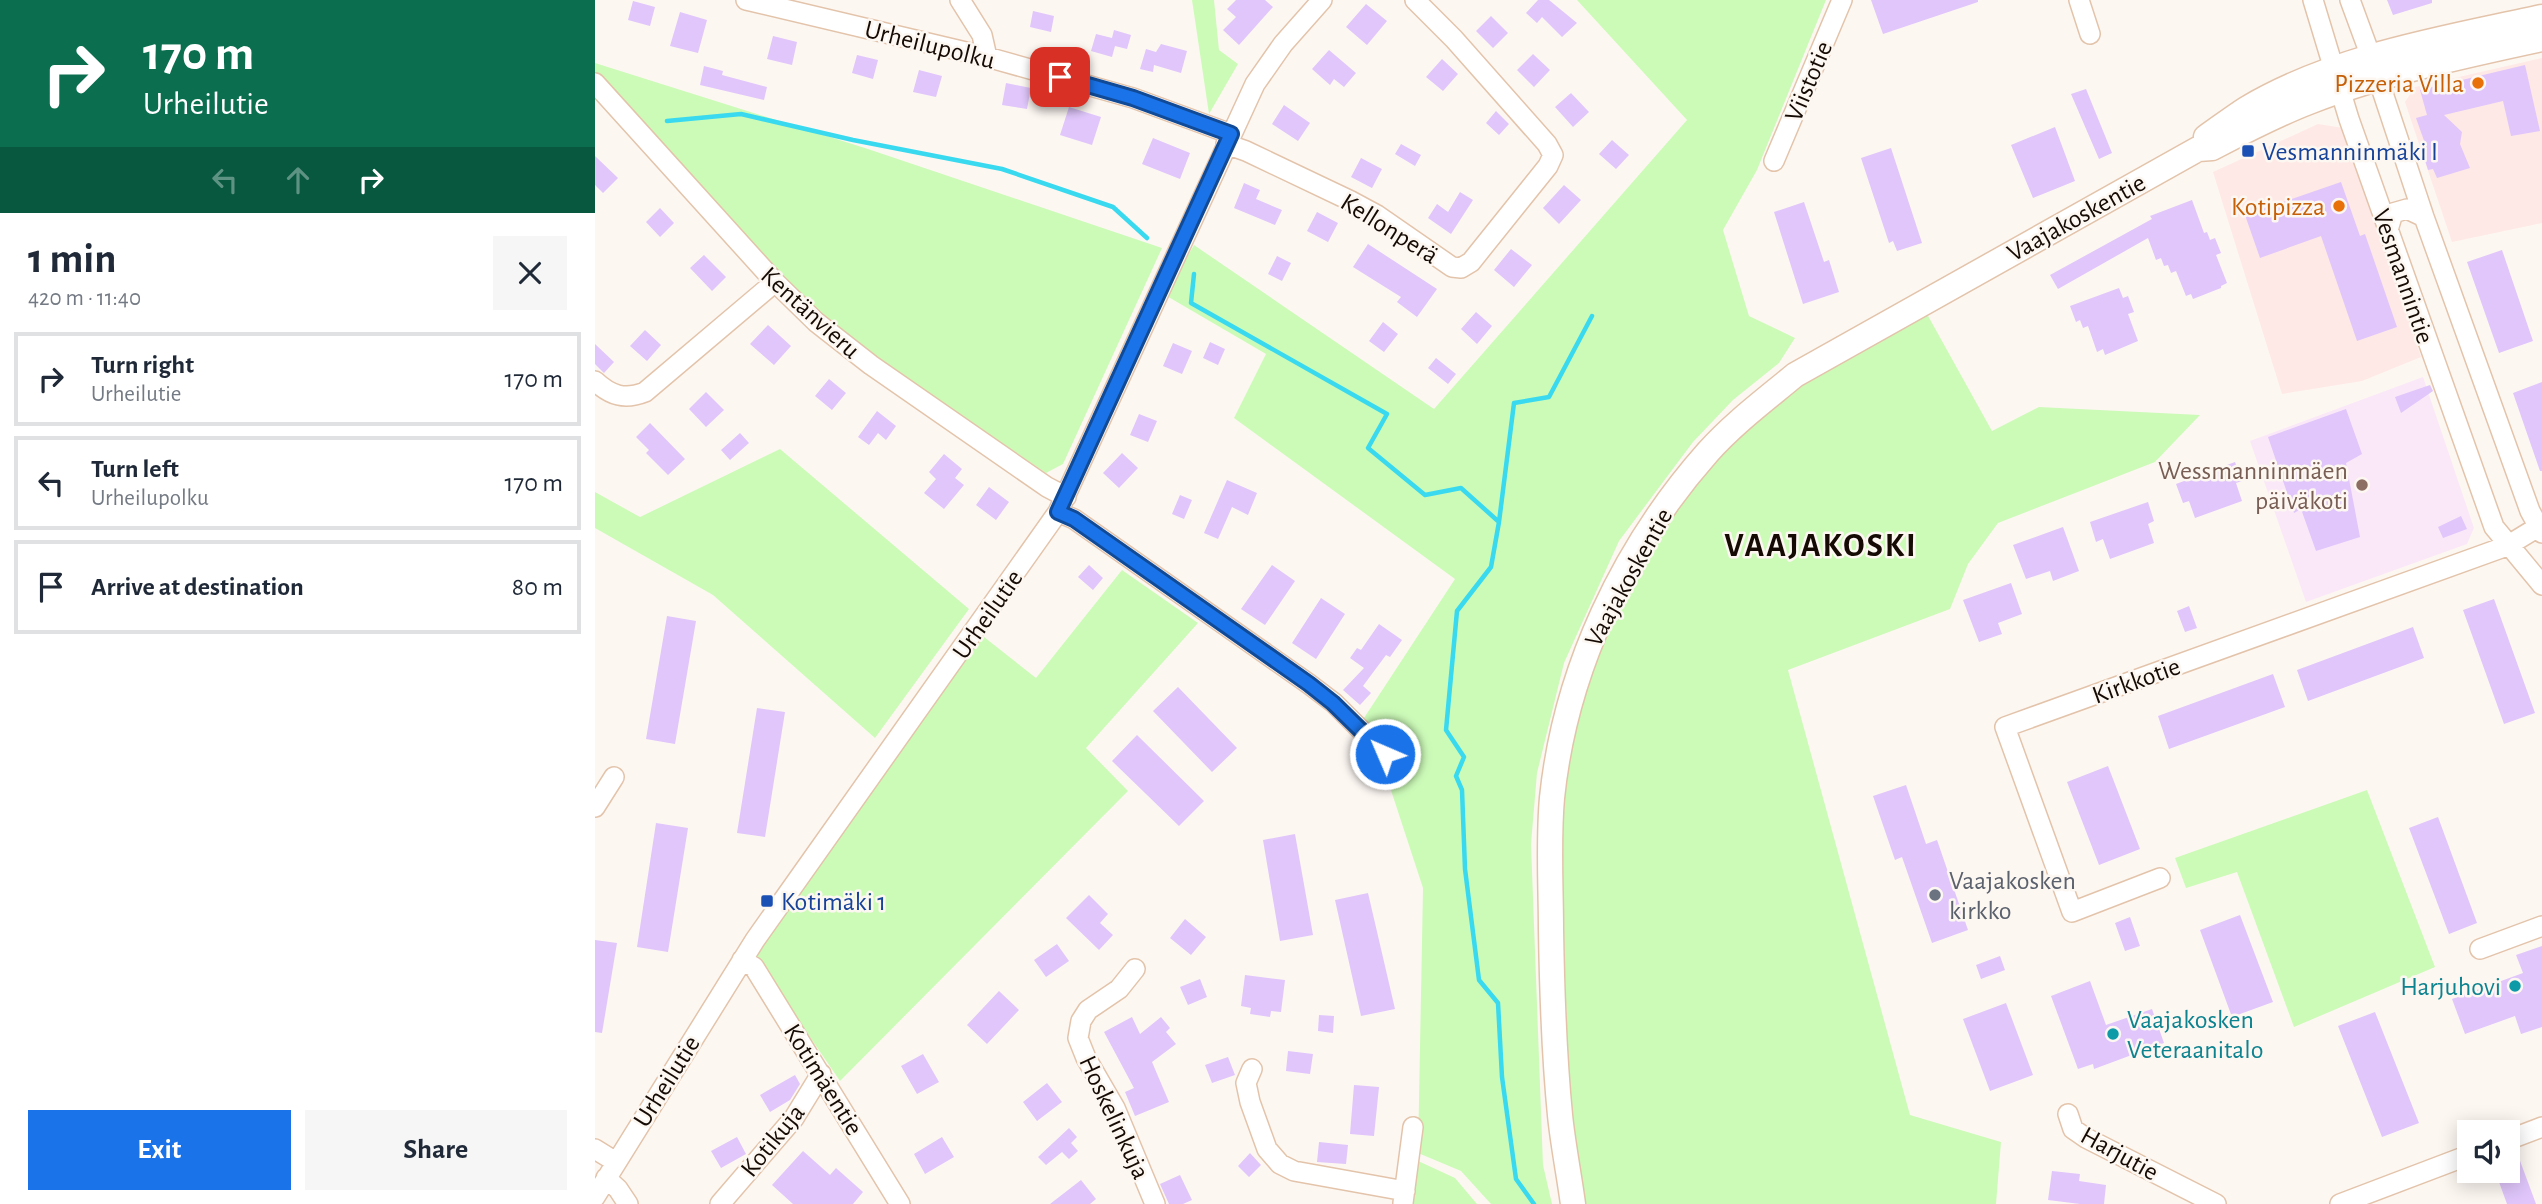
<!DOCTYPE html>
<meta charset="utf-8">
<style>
:root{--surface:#fff;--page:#f6f6f7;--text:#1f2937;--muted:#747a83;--line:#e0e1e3;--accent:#1a73e8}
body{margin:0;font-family:"Alegreya Sans",sans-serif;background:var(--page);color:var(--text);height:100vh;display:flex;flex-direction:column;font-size:26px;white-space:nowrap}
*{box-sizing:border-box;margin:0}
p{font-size:23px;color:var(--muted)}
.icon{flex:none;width:38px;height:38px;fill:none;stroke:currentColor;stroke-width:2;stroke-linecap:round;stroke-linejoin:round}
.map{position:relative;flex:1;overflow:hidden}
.panel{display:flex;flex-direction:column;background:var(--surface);width:595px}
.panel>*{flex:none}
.hud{background:#0b6e4f;color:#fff;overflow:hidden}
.buttons{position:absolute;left:1862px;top:1120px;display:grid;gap:14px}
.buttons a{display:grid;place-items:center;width:63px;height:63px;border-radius:0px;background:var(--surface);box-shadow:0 4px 18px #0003;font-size:35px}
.pin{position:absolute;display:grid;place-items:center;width:60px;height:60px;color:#fff;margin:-30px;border-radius:14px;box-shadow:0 4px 10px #0006}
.me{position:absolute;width:77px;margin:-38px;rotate:315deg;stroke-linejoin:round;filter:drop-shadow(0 0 5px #0008)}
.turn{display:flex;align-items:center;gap:24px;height:147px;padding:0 28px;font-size:32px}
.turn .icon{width:91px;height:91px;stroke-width:2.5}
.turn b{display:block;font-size:49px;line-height:60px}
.lanes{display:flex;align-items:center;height:66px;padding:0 28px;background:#0003;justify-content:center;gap:35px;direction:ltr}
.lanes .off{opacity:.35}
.round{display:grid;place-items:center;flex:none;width:74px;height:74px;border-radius:0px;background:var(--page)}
.head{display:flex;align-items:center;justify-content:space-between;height:119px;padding:0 28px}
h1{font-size:42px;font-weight:700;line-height:52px}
.button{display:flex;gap:14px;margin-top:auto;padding:14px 28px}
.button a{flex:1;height:80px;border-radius:0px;background:var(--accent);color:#fff;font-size:28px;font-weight:700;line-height:80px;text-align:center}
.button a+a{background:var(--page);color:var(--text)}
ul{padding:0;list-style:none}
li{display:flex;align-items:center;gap:21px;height:94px;margin:0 14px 10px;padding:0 14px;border:4px solid var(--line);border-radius:0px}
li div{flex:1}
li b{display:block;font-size:26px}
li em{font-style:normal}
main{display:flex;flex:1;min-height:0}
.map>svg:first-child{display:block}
.commercial{fill:#fee9e6}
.education{fill:#fae8f8}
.green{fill:#ccfbb8}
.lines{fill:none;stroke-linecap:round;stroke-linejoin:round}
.stream{stroke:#39d9ef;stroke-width:4.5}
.building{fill:#e0c6fb}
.minor-casing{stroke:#e3c4ab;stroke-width:22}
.major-casing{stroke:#e3c4ab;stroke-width:27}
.minor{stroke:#fff;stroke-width:19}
.major{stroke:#fff;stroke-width:24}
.route-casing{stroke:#114b97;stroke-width:18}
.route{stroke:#1a73e8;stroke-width:12}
.food-dot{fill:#e8710a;stroke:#fdf7f2;stroke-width:2.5}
.transit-dot{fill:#1a4fb4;stroke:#fdf7f2;stroke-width:2.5}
.education-dot{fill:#8d6e63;stroke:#fdf7f2;stroke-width:2.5}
.worship-dot{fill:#6b7280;stroke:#fdf7f2;stroke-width:2.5}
.culture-dot{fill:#0f9aa8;stroke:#fdf7f2;stroke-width:2.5}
.labels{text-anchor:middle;stroke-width:5;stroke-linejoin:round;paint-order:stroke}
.street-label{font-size:26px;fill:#150b04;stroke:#fdf7f2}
.food-label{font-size:26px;fill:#c56008;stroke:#fdf7f2;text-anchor:end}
.transit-label{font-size:26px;fill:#164399;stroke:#fdf7f2;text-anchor:start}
.education-label{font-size:26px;fill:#785e54;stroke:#fdf7f2;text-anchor:end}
.worship-label{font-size:26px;fill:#5b616d;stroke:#fdf7f2;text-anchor:start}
.culture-label{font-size:26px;fill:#0d838f;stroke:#fdf7f2;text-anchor:end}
.district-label{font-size:33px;font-weight:bold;letter-spacing:2px;fill:#150b04;stroke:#fdf7f2}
</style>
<main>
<section class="panel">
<div class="hud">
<div class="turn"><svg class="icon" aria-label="right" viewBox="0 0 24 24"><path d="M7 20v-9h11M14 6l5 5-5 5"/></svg><div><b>170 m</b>Urheilutie</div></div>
<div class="lanes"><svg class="icon off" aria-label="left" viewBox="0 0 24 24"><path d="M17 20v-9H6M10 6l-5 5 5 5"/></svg><svg class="icon off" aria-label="ahead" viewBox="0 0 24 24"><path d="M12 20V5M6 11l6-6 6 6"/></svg><svg class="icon" aria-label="right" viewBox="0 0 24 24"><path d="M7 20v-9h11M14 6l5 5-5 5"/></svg></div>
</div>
<div class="head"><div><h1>1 min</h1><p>420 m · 11:40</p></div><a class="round"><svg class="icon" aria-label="close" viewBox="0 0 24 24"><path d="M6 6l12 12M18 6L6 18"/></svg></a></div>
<ul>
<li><svg class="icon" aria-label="right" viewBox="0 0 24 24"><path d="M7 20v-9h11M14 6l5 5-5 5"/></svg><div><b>Turn right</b><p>Urheilutie</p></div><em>170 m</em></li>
<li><svg class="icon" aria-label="left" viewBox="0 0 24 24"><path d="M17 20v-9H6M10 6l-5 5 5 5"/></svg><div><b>Turn left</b><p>Urheilupolku</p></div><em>170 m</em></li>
<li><svg class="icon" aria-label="arrive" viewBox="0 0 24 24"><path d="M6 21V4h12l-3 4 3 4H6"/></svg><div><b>Arrive at destination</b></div><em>80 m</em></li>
</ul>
<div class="button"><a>Exit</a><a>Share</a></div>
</section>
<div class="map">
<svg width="1947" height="1204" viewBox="0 0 1947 1204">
<rect width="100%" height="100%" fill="#fdf7f2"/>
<path class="commercial" d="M1947,58V223L1857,242L1810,102L1820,87Z
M1723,124L1748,128L1826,357L1767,381L1687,394L1618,172Z"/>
<path class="education" d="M1828,377L1879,528L1872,544L1711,602L1655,441Z"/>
<path class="green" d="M597,0H619L624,50L643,64L614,114Z
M982,0H1231L1162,170L1128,230L1154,316L1200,338L1184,363L1138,400L1098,442L1024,541L969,663L942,773L936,844L948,1165L957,1204H896L866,1171L823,1153L828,888L791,775L812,753L770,724L769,718L860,579L639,418L671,354L570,295L599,245L839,409L1092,120Z
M0,63L273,149L567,248L468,464L451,473L278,356L227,317L184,275L0,72Z
M1332,314L1397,431L1444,407L1605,415L1560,462L1403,523L1373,564L1355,609L1193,670L1315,1115L1406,1142L1401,1204H989L975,1115L964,802L993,670L1046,560L1119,458L1205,384Z
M185,449L374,609L280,738L118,595L0,528V492L45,517Z
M527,570L603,623L491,748L533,791L245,1081L156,951L384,633L441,678Z
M1772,790L1840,967L1699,1027L1642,872L1591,888L1580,858Z
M821,1160L860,1178L882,1204H814Z"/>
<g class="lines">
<path class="stream" d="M72,121L146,114L258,140L407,169L518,207L552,238
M599,274L596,303L792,414L773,448L830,495L866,488L904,522L896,567L862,611L851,730L869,757L861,776L867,790L870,869L884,980L903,1003L907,1077L921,1179L939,1204
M904,522L919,403L954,397L997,316"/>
</g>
<path class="building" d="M641,0H670L678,7L644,45L628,30L641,17L632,9Z
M943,0H954L982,23L967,37L947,17L942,23L931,13Z
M1276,0H1383V2L1288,34Z
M1792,0H1837V3L1798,15Z
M38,1L60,7L55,26L33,20Z
M771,4L792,21L772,45L751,27Z
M438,11L459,16L456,32L435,27Z
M85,12L112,20L103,53L75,46Z
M896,16L913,33L898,48L881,31Z
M519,30L536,35L532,49L520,46L517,57L496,51L501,34L517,38Z
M178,36L202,42L197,65L172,59Z
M566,44L592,51L586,73L559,65L558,72L545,69L551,49L561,52Z
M734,50L761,73L749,87L739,79L735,85L717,69Z
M938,54L955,70L939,87L922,70Z
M262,55L283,60L278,79L257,73Z
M847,59L863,74L848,91L831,77Z
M1930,65L1945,131L1916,136L1908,101L1849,115L1867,132L1865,144L1875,168L1842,178L1838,169L1833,170L1827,151L1832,149L1821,118L1832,115L1825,90Z
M109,66L128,71L127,75L172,87L169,100L105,85Z
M324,70L347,76L341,97L318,92Z
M411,83L436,88L432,109L407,105Z
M1491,89L1517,153L1504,159L1476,94Z
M976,93L994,112L978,127L960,107Z
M689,105L715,123L703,141L677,124Z
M474,107L506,117L497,145L465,135Z
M901,111L914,124L904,135L891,123Z
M1460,127L1480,181L1438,198L1416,145Z
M558,138L595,153L585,179L547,164Z
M1017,140L1034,155L1021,169L1004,154Z
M806,144L826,155L820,166L800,154Z
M1296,148L1327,243L1302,251L1298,241L1294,243L1266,158Z
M0,156L23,178L8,193L0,185Z
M766,158L787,169L777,188L756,177Z
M1746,182L1765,236L1770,234L1802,327L1762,341L1726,236L1665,258L1650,215Z
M649,183L665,190L661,199L687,210L680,225L639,208Z
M969,185L986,200L964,224L948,208Z
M865,192L878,200L856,234L833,218L842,204L853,212Z
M1597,200L1609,233L1612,232L1615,240L1620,238L1626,253L1621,255L1632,283L1626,286V288L1598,299L1596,294L1591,296L1581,271L1576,273L1573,265L1569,266L1566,258L1561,260L1553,238L1463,289L1455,275L1557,219L1555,216Z
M1209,202L1229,262L1234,260L1244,292L1208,304L1179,212Z
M65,208L79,223L65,237L51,222Z
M722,212L743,223L733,242L712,231Z
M773,244L842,289L822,317L802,302L806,297L758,267Z
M916,249L937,265L919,287L899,270Z
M1907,250L1938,341L1904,353L1872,262Z
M109,255L131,277L117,291L95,268Z
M682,256L696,263L687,281L673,274Z
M1524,288L1528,298L1533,296L1539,312L1533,314L1543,341L1510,355L1508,349L1502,352L1493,326L1488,328L1485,320L1481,322L1475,306Z
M881,312L897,326L882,344L866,329Z
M788,322L803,334L789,352L774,341Z
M173,325L196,346L179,365L155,344Z
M50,330L66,345L52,361L35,346Z
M615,342L630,349L623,365L608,358Z
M578,343L597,351L587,374L568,366Z
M0,344L19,362L9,373L0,364Z
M841,358L861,374L853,384L833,368Z
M234,379L251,393L237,410L220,396Z
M1947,382V471H1945L1918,393Z
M1835,385L1838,391L1806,413L1800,397Z
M111,392L129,410L111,427L94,409Z
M1751,409L1767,454L1751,463L1765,537L1721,551L1706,509L1699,513L1673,437Z
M282,411L301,426L291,440L283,433L274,445L263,437Z
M544,414L562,421L553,442L535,435Z
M55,423L90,459L73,475L51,453L54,450L41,437Z
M145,433L154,443L135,460L126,450Z
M527,453L543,468L524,488L508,473Z
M349,454L367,469L360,478L369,485L349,509L329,493L341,479L334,472Z
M1640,462L1647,481L1641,483L1647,501L1600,518L1594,501L1588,503L1581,484Z
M632,480L662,493L653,515L637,507L623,539L609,533Z
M394,487L414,502L401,520L381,505Z
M585,495L597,500L589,519L577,514Z
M1553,502L1559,521L1553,524L1559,543L1515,559L1508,539L1501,542L1495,522Z
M1866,516L1872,529L1848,538L1843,527Z
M1468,527L1484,571L1458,581L1455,571L1431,579L1418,545Z
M494,565L508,578L498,590L483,577Z
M677,565L700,581L670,625L646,609Z
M1416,583L1427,614L1403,623L1407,634L1384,642L1368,600Z
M726,598L750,614L721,659L697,643Z
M1899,599L1940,713L1909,724L1868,610Z
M1594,606L1602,628L1590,632L1582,611Z
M72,616L101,621L80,744L51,739Z
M784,624L807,640L795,657L791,655L768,686L776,693L765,705L748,690L769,668L755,658L762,648L766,650Z
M1818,627L1829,658L1713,701L1702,670Z
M1678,674L1690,707L1574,749L1563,716Z
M583,687L642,748L617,772L558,711Z
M162,708L190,712L170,837L142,833Z
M542,735L609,801L584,826L517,761Z
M1513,766L1545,849L1504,865L1472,782Z
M1311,785L1331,844L1342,840L1373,930L1337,943L1307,857L1300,860L1278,796Z
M1843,817L1882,923L1854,934L1814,828Z
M61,823L93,828L73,952L42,947Z
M700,834L718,935L685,941L668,840Z
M773,893L800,1009L766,1016L740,900Z
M494,895L513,914L505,923L518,935L504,950L471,918Z
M1645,915L1678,1002L1637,1017L1605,930Z
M1535,917L1545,946L1530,951L1520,923Z
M590,919L611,937L596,955L575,938Z
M0,940L22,943L7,1033L0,1032Z
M462,944L474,961L451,977L439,960Z
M1947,946V1027L1926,1034L1920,1016L1870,1034L1857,999L1928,973L1921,955Z
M1405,956L1410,970L1386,979L1381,965Z
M650,975L690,980L686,1012L676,1011L675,1017L655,1014L656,1008L646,1006Z
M605,979L612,997L593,1005L585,987Z
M1495,981L1511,1025L1557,1009L1569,1043L1499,1069L1498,1064L1483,1069L1456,996Z
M404,991L424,1010L392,1044L372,1025Z
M1411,1003L1438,1075L1395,1091L1368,1019Z
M1780,1012L1824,1123L1787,1137L1743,1026Z
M724,1015L739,1016L738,1033L723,1031Z
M537,1017L545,1034L566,1017L575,1028L571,1032L581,1044L557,1062L574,1102L540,1116L530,1092L539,1088L509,1032Z
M693,1051L718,1054L715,1074L691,1071Z
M328,1054L344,1082L322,1094L306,1066Z
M633,1057L640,1075L617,1083L610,1065Z
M200,1075L205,1084L195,1100L175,1112L165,1095Z
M452,1083L467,1102L442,1121L428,1102Z
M759,1085L784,1087L779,1136L755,1134Z
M474,1128L482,1137L476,1143L483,1151L474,1159L467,1152L451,1165L443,1157Z
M142,1137L151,1154L126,1168L116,1151Z
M347,1137L359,1157L330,1174L319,1154Z
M724,1142L753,1145L751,1164L722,1162Z
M208,1151L235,1175L241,1168L268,1192L258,1204H198L177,1185Z
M655,1153L666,1165L654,1177L643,1166Z
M1924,1158L1941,1204H1912L1900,1171H1913V1162Z
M1457,1171L1485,1174L1484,1181L1511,1185L1509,1204H1485L1453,1200Z
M585,1175L597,1200L588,1204H574L565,1184Z
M486,1180L501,1199L495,1204H455Z"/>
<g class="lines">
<g class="minor-casing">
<path id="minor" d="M151,0L392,57L538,98L636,134
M365,0L387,35L392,57
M1484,0L1495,34
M1718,0L1754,119L1899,527L1947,585
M1755,0L1776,57L1829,217L1935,511L1947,533
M0,83L180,282L221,322L276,365L452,487L471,497
M631,144L651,151L756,201L782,215L857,267L866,268L876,262L953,166L958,155L952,144L859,39L820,0
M1179,161L1247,0
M1793,230L1798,213L1812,209L1829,217
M0,381C16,396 30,400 50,392L180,282
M463,512L479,519L714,684L739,703L790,754
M0,807L19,777
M1565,878L1477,912L1410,727L1912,546L1943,527
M1885,949L1947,926
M147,960L159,967L305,1204
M540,969L524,989L493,1010L486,1021L483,1038L491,1058L520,1108L560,1204
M657,1069L651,1083L655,1102L672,1149L685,1164L699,1171L810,1191
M1473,1114L1478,1129L1491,1138L1621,1204
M1913,1140L1947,1127
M0,1149L21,1162
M11,1178L23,1189L33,1204
M0,1197L160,940L463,512L660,84L688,44L727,0
M808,1203L818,1127
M125,1204L199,1118L226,1074
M1745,1204L1874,1155"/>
</g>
<g class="major-casing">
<path id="major" d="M1611,137C1624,128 1637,118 1651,109C1740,56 1847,39 1947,17
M978,1204C974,1174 968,1145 965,1115C959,1054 957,992 956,930C956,887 953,842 957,798C970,671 1028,548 1113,452C1139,423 1170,400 1200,375L1603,149L1617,148C1648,132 1680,115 1714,102C1789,73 1868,56 1947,39"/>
</g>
<use href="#minor" class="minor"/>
<use href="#major" class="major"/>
</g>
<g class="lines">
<g class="route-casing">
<path id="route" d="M465,77L538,98L636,134L463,512L479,519L714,684L738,703L790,754"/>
</g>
<use href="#route" class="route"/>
</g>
<g class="food-dot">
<circle cx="1883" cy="83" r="7"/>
<circle cx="1744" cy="206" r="7"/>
</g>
<g class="transit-dot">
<rect x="1646" y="144" width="14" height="14" rx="3.5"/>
<rect x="165" y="894" width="14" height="14" rx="3.5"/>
</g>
<circle class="education-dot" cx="1767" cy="485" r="7"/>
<circle class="worship-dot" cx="1340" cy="895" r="7"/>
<g class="culture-dot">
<circle cx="1920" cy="986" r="7"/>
<circle cx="1518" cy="1034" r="7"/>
</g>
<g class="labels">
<g class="street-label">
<text transform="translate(335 44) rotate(14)" y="9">Urheilupolku</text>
<text transform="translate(1213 81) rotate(-67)" y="9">Viistotie</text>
<text transform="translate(1481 217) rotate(-29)" y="9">Vaajakoskentie</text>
<text transform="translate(795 228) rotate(32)" y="9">Kellonperä</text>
<text transform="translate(1809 276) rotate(71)" y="9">Vesmannintie</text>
<text transform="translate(216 312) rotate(42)" y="9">Kentänvieru</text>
<text transform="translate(1033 577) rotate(-61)" y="9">Vaajakoskentie</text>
<text transform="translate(392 614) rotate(-55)" y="9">Urheilutie</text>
<text transform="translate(1541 680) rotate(-20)" y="9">Kirkkotie</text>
<text transform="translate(229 1079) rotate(58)" y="9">Kotimäentie</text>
<text transform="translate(71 1081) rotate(-58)" y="9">Urheilutie</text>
<text transform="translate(520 1117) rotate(65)" y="9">Hoskelinkuja</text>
<text transform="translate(177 1140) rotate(-51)" y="9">Kotikuja</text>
<text transform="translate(1525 1153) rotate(29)" y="9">Harjutie</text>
</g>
<g class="food-label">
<text x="1869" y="92">Pizzeria Villa</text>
<text x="1730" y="215">Kotipizza</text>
</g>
<g class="transit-label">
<text x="1667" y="160">Vesmanninmäki I</text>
<text x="186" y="910">Kotimäki 1</text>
</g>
<g class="education-label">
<text x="1753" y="479">Wessmanninmäen<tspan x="1753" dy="30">päiväkoti</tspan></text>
</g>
<g class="worship-label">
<text x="1354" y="889">Vaajakosken<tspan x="1354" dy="30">kirkko</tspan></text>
</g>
<g class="culture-label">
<text x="1906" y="995">Harjuhovi</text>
<text x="1532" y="1028" text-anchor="start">Vaajakosken<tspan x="1532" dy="30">Veteraanitalo</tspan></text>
</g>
<g class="district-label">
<text x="1226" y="556">VAAJAKOSKI</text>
</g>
</g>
</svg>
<div class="buttons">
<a><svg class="icon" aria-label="sound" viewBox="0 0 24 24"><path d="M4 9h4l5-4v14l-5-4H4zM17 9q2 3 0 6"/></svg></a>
</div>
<div class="pin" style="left:465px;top:77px;background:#d93025"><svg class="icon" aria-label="arrive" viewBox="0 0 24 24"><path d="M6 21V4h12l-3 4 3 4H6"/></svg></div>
<svg class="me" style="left:790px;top:754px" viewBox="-20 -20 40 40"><circle r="17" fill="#1a73e8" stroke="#fff" stroke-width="3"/><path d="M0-11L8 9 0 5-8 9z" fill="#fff"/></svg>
</div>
</main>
